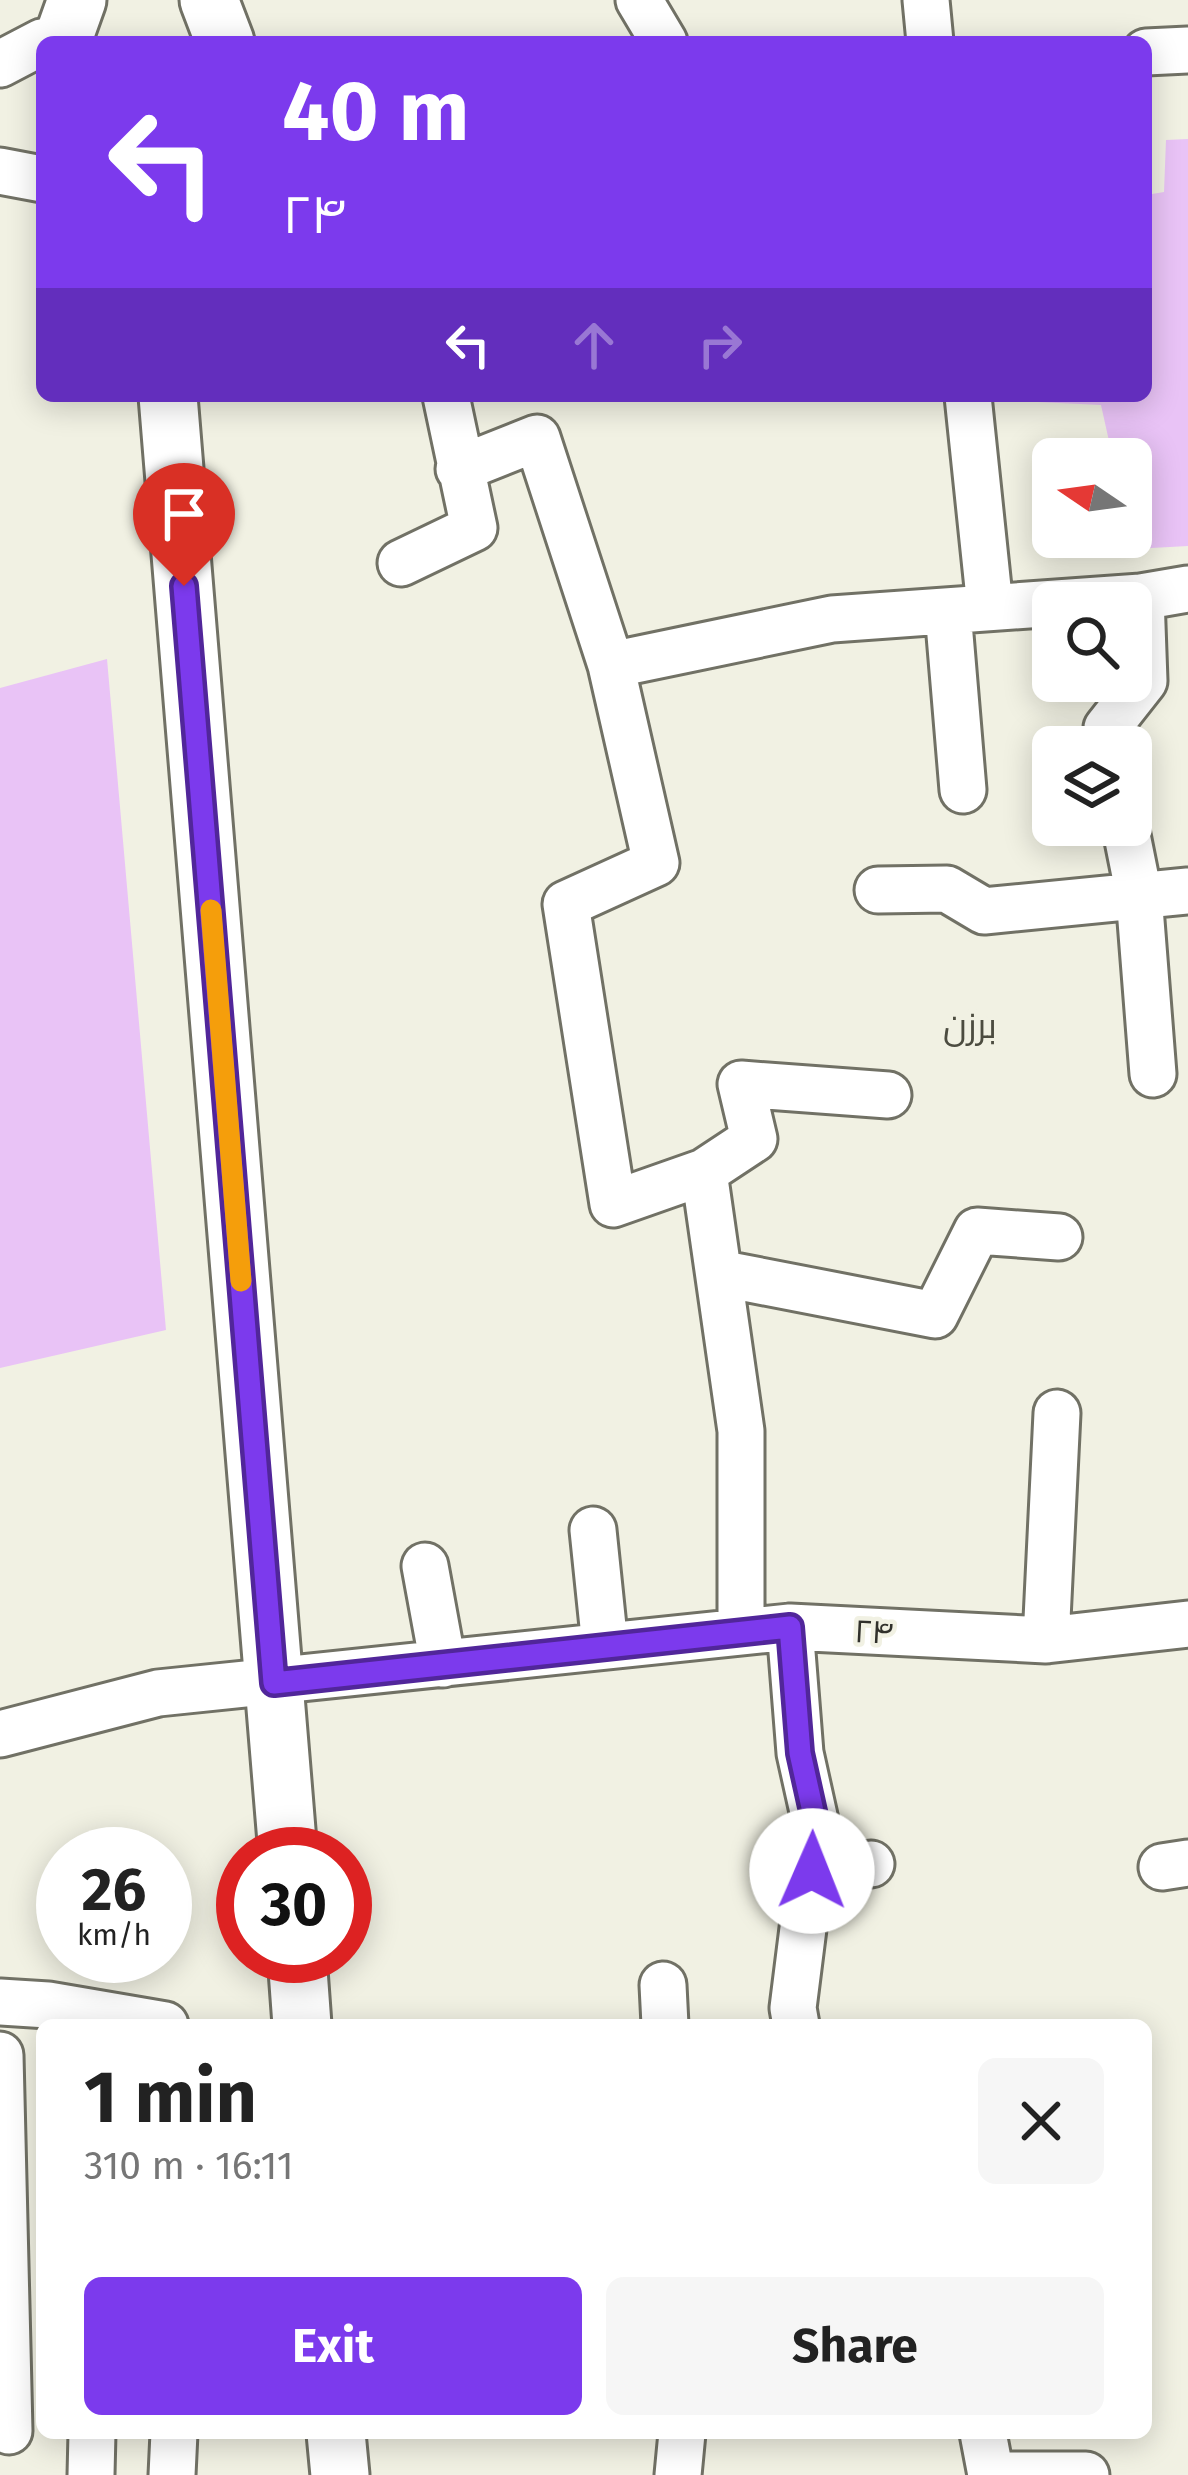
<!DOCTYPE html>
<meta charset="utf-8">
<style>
:root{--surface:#fff;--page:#f6f6f6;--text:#222;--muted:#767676;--accent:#7c3aed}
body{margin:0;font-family:"Fira Sans",Cairo,sans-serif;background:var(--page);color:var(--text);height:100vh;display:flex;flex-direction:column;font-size:45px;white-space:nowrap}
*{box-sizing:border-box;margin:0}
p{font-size:39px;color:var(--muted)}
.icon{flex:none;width:66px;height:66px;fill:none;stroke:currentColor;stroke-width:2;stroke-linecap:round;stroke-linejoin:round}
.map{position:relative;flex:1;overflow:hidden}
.side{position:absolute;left:36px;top:2019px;width:1116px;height:420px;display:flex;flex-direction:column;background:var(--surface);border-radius:18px;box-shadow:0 6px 30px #0003}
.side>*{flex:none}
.guide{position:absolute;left:36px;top:36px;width:1116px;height:366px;border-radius:18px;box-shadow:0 6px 30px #0003;background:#7c3aed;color:#fff;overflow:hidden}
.needle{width:78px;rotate:283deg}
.fabs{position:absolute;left:1032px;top:438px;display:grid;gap:24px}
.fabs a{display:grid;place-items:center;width:120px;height:120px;border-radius:18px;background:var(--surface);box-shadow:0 6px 30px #0003;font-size:60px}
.speed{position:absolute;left:36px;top:1827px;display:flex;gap:24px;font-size:60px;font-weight:700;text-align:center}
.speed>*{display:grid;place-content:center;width:156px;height:156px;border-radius:50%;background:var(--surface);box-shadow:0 6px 30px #0003;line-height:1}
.speed small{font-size:30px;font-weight:400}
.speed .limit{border:18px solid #d22;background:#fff;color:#111}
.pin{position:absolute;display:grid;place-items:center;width:102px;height:102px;color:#fff;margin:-123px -51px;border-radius:50% 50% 50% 0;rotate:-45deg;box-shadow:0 0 12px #0007}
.pin .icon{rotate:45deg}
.me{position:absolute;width:132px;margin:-66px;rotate:1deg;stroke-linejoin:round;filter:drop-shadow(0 0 9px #0008)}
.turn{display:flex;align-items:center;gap:42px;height:252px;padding:0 48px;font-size:54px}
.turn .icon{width:156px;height:156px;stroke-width:2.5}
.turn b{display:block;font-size:84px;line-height:102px}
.lanes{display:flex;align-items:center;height:114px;padding:0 48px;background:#0003;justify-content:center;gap:60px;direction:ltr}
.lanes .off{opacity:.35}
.round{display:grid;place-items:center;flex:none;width:126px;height:126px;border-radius:18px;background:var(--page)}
.head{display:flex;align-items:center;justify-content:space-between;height:204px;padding:0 48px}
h1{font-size:72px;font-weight:700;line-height:90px}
.action{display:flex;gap:24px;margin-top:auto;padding:24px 48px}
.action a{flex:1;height:138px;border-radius:18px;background:var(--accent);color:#fff;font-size:48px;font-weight:700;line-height:138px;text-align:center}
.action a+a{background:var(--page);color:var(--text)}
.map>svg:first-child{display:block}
.green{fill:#e9c3f6}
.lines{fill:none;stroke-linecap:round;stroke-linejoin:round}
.minor-casing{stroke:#717165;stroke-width:51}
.major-casing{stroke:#717165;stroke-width:63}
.minor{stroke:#fff;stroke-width:45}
.major{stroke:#fff;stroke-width:57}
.route-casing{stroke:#51269a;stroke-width:30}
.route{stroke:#7c3aed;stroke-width:21}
.slow{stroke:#f59e0b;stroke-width:21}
.labels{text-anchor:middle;stroke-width:9;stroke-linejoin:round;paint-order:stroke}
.street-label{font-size:33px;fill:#30302b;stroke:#f1f1e3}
.neighbourhood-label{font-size:36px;fill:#4c4c40;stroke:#f1f1e3}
</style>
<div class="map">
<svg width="1188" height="2475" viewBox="0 0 1188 2475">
<rect width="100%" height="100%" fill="#f1f1e3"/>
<path class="green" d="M1188,139V546L1133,549L1131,459H1113L1101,405L1015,401L1014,396H1146V195L1164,192L1166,140Z
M107,659L166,1330L0,1368V688Z"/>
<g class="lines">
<g class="minor-casing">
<path id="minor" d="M639,0L664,42
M926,0L930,42
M1146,52L1188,50
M0,64L42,42
M0,171L42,179
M968,396L990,607
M459,469L537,438L611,665L656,863L566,904L613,1204L704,1172L754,1139L741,1084L888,1095
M401,563L474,528L446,396
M948,611L963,790
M611,665L832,619L1141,597L1188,589
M1110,747L1107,728L1144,681L1141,597
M1125,825L1139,895L1153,1074
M878,890L947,889L984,911L1188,891
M704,1172L741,1431V1632
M719,1273L935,1315L977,1231L1059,1237
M593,1530L605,1646
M425,1566L443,1664
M790,1627L800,1753L816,1825L793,2008L796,2025
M1046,1640L1057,1413
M0,1734L158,1693L790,1627L1046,1640L1188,1624
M1162,1867L1188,1863
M812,1871L871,1864
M663,1985L665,2025
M0,2002L48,2005L165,2025
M0,2055L9,2431
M983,2433L991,2475
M91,2475L92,2433
M172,2475L174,2433
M678,2475L682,2433
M1002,2475H1086"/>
</g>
<g class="major-casing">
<path id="major" d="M209,0L225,42
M62,42L77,0
M168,396L288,1854
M297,1956L302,2025
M336,2433L340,2475"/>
</g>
<use href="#minor" class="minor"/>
<use href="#major" class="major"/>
</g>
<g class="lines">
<g class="route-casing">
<path id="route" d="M184,586L274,1683L790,1627L800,1753L816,1825L812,1871"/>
</g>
<use href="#route" class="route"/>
<path class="slow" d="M211,910L241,1281"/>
</g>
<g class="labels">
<g class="street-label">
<text transform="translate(874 1631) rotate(3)" y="12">۲۴</text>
</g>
<g class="neighbourhood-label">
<text x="970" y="1038">برزن</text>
</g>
</g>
</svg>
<div class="fabs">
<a><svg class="needle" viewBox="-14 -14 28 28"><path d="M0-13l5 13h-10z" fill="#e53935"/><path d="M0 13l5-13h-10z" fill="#767676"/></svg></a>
<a><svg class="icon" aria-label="search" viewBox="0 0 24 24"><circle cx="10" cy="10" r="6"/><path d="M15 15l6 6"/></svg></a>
<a><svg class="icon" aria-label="layers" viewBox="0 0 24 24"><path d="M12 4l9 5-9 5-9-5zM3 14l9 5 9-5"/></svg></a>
</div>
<div class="speed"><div>26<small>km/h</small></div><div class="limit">30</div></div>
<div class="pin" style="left:184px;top:586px;background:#d93025"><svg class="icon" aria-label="arrive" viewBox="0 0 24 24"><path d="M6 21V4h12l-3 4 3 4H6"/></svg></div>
<svg class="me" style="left:812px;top:1871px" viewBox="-20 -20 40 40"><circle r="19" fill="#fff"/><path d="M0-13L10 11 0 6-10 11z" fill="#7c3aed"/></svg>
<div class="guide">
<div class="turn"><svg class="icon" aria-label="left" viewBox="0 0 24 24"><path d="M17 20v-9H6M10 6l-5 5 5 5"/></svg><div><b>40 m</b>۲۴</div></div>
<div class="lanes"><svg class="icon" aria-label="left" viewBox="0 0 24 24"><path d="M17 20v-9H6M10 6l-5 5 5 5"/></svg><svg class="icon off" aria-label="ahead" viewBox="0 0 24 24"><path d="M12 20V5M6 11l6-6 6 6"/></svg><svg class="icon off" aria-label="right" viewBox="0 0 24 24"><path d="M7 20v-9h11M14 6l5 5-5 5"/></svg></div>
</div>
<section class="side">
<div class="head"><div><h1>1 min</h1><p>310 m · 16:11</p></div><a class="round"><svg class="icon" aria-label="close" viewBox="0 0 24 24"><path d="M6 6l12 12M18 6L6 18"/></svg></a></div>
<div class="action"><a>Exit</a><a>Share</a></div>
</section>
</div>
